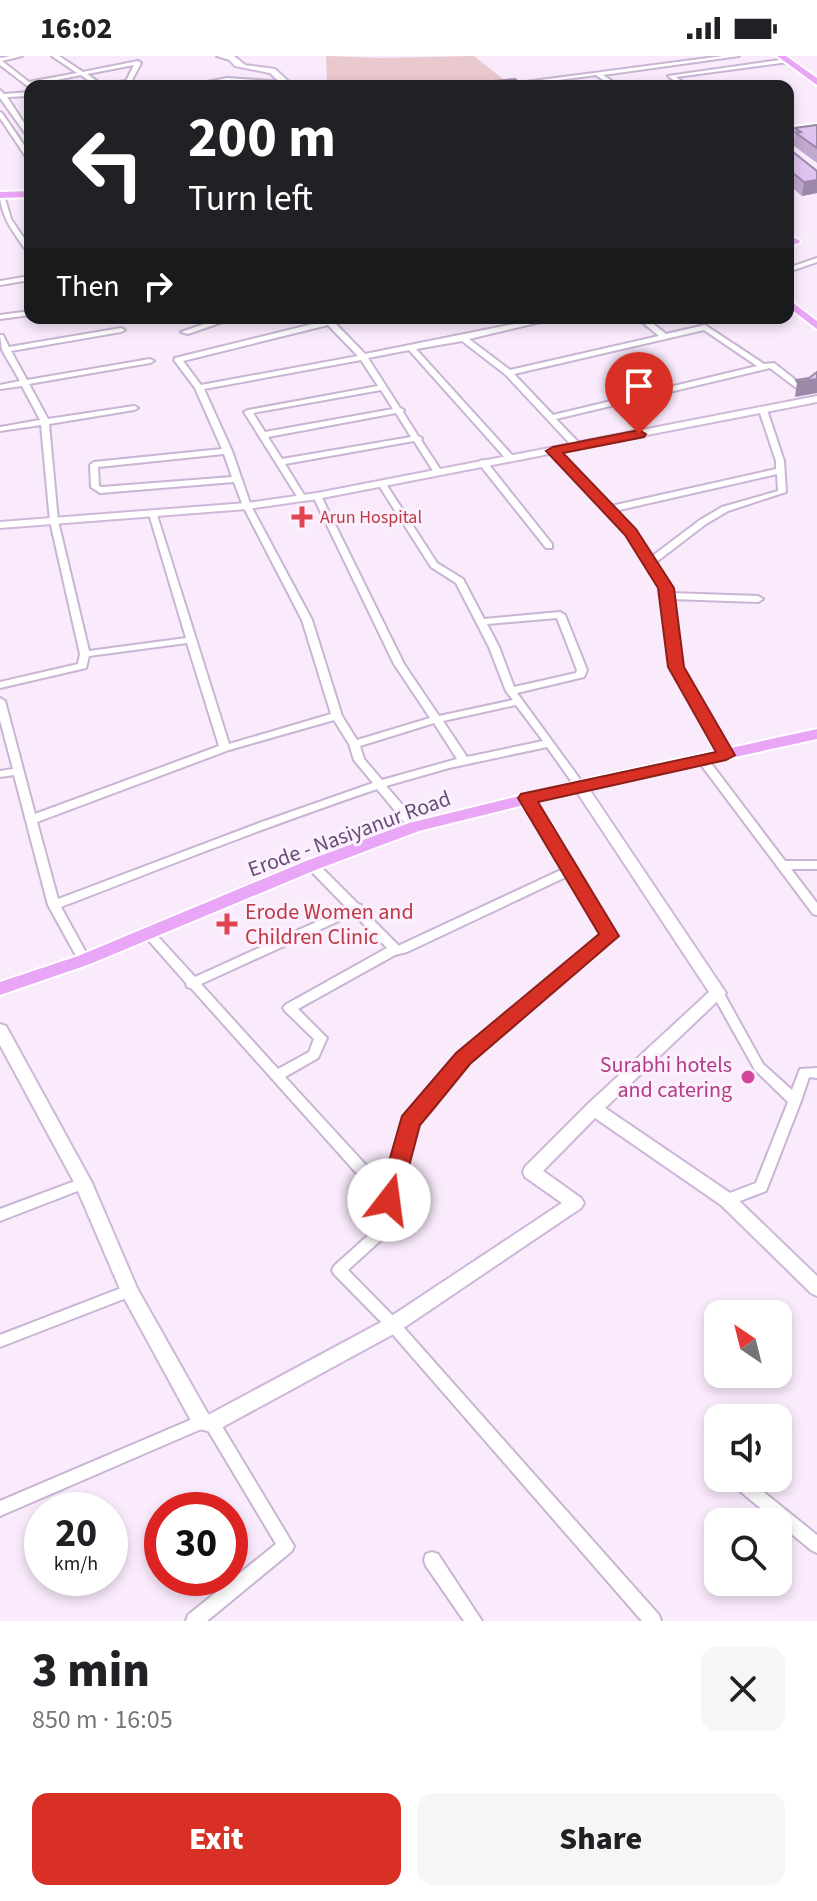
<!DOCTYPE html>
<meta charset="utf-8">
<style>
:root{--surface:#fff;--page:#f6f6f6;--text:#202124;--muted:#757577;--accent:#d93025}
body{margin:0;font-family:"Source Sans 3",sans-serif;background:var(--page);color:var(--text);height:100vh;display:flex;flex-direction:column;font-size:30px;white-space:nowrap}
*{box-sizing:border-box;margin:0}
p{font-size:26px;color:var(--muted)}
.icon{flex:none;width:44px;height:44px;fill:none;stroke:currentColor;stroke-width:2;stroke-linecap:round;stroke-linejoin:round}
.map{position:relative;height:1565px;overflow:hidden}
.sheet{display:flex;flex-direction:column;background:var(--surface);flex:1}
.sheet>*{flex:none}
.banner{position:absolute;left:24px;top:24px;width:770px;height:244px;border-radius:16px;box-shadow:0 4px 12px #0003;background:#202124;color:#fff;overflow:hidden}
.needle{width:52px;rotate:325deg}
.buttons{position:absolute;left:704px;top:1244px;display:grid;gap:16px}
.buttons a{display:grid;place-items:center;width:88px;height:88px;border-radius:16px;background:var(--surface);box-shadow:0 4px 12px #0003;font-size:40px}
.speed{position:absolute;left:24px;top:1436px;display:flex;gap:16px;font-size:40px;font-weight:700;text-align:center}
.speed>*{display:grid;place-content:center;width:104px;height:104px;border-radius:50%;background:var(--surface);box-shadow:0 4px 12px #0003;line-height:1}
.speed small{font-size:20px;font-weight:400}
.speed .limit{border:12px solid #d22;background:#fff;color:#111}
.pin{position:absolute;display:grid;place-items:center;width:68px;height:68px;color:#fff;margin:-82px -34px;border-radius:50% 50% 50% 0;rotate:-45deg;box-shadow:0 0 8px #0007}
.pin .icon{rotate:45deg}
.me{position:absolute;width:88px;margin:-44px;rotate:15deg;stroke-linejoin:round;filter:drop-shadow(0 0 6px #0008)}
.turn{display:flex;align-items:center;gap:28px;height:168px;padding:0 32px;font-size:36px}
.turn .icon{width:104px;height:104px;stroke-width:2.5}
.turn b{display:block;font-size:56px;line-height:68px}
.then{display:flex;align-items:center;height:76px;padding:0 32px;background:#0003;gap:16px;font-size:30px}
.round{display:grid;place-items:center;flex:none;width:84px;height:84px;border-radius:16px;background:var(--page)}
.headline{display:flex;align-items:center;justify-content:space-between;height:136px;padding:0 32px}
h1{font-size:48px;font-weight:800;line-height:60px}
.primary-button{display:flex;gap:16px;margin-top:auto;padding:16px 32px}
.primary-button a{flex:1;height:92px;border-radius:16px;background:var(--accent);color:#fff;font-size:32px;font-weight:800;line-height:92px;text-align:center}
.primary-button a+a{background:var(--page);color:var(--text)}
.status{display:flex;justify-content:space-between;align-items:center;height:56px;padding:0 40px;background:var(--surface);direction:ltr}
.status svg{height:22px;fill:currentColor}
.map>svg:first-child{display:block}
.green{fill:#e9c8ce}
.lines{fill:none;stroke-linecap:round;stroke-linejoin:round}
.street-casing{stroke:#c9b5d3;stroke-width:4}
.secondary-casing{stroke:#cfb7d9;stroke-width:4}
.primary-casing{stroke:#fff;stroke-width:4}
.highway-casing{stroke:#fff;stroke-width:4}
.street{fill:#fff;fill-rule:evenodd}
.secondary{fill:#fff;fill-rule:evenodd}
.primary{fill:#eaa6f6;fill-rule:evenodd}
.highway{fill:#caa4f2;fill-rule:evenodd}
.wall{fill:#c0a8ce}
.shaded-wall{fill:#9c88a8}
.building{fill:#dfc3f0;stroke:#9c88a8;stroke-width:2}
.route{fill:#d93025;stroke:#8d1f18;stroke-width:2}
.health-dot{fill:#e0444e;stroke:#fcf0fe;stroke-width:3}
.hotel-dot{fill:#d1479c;stroke:#fcf0fe;stroke-width:3}
.labels{text-anchor:middle;stroke-width:6;stroke-linejoin:round;paint-order:stroke}
.far-health-label{font-size:18px;fill:#be3a42;stroke:#fcf0fe;text-anchor:start}
.street-label{font-size:22px;fill:#654e76;stroke:#fcf0fe}
.health-label{font-size:22px;fill:#be3a42;stroke:#fcf0fe;text-anchor:start}
.hotel-label{font-size:22px;fill:#b23c85;stroke:#fcf0fe;text-anchor:end}
</style>
<div class="status"><b>16:02</b><svg viewBox="0 0 49 12"><path d="M0 12V9h3v3zM5 12V6h3v6zM10 12V3h3v9zM15 12V0h3v12zM26 1h20v11H26zM47 4h2v5h-2z"/></svg></div>
<div class="map">
<svg width="817" height="1565" viewBox="0 0 817 1565">
<rect width="100%" height="100%" fill="#f9eafc"/>
<path class="green" d="M326,0L382,2L474,0L508,27L460,30H327Z"/>
<g class="lines">
<g class="street-casing">
<path id="street" d="M11,0H22L2,5L29,26L77,17L52,0H59L83,16L138,5L141,7L131,26L128,28L94,30L95,29L81,19L32,29L33,30H30V32L0,9V2ZM134,9L126,25L101,28L87,18Z
M217,0H228L233,2L230,4Z
M723,0H739L603,19L619,30H612L596,19L512,30H495Z
M787,3L789,6L676,21L688,30H681L668,20Z
M227,22L287,26L290,28L287,30L227,26L201,30H187Z
M0,34L4,38L30,36V40L7,41L30,76V82L28,81L0,42Z
M0,56L2,57L30,98V105L28,104L0,62Z
M0,137L4,139L11,163L30,191V198L28,197C15,178 0,161 0,137Z
M817,202V206L788,216V212Z
M30,220V224L0,229V225Z
M30,255V259L0,263V259Z
M222,262H234L188,278L181,276Z
M322,262L331,263L350,262L335,267L365,298L524,266L519,262H528L531,264L557,262L469,283L510,314L659,280L637,262H646L666,278L705,269L764,308L774,307L802,329L817,322V327L805,334H799L770,312L556,363L580,388V392H574L506,319L462,285L416,293L513,400V404H507L409,294L368,302L400,352L404,354L403,356L418,380L422,382L421,384L442,416L441,418H435L414,385L285,408L306,442L302,445L298,442L244,356L248,354L378,330L361,304L204,333L232,395L251,450L312,564L342,660L357,684L430,662L394,608L313,440L314,438H320L321,440L404,608L439,660L513,644L506,635L489,591L456,527L431,511L378,428L382,425L386,428L437,507L463,523L484,563L560,556L565,559L587,614L584,621L517,637L585,730L584,732H576L547,691L449,712L386,730L419,768L420,771L419,774H411L377,733C271,769 166,810 61,851L90,904L88,907H80L48,849L14,719L0,721V715L13,713L0,664V642L5,645L35,758L219,690L187,587L89,600L86,612L0,632V626L78,608L80,598L50,465L41,369L0,375V371L40,364L22,330L0,333V329L20,325L2,294L0,279H3L9,291L121,272L125,274L121,276L11,295L27,324L150,303L154,305L150,307L29,328L48,363L134,350L138,352L134,354L49,368L58,465L89,595L186,582L149,458L150,456H156L229,688L331,658L302,564L243,450L234,426L100,437L91,431L90,409L94,406L222,393L195,332L174,304L175,302L325,265ZM328,269L358,300L201,329L183,305ZM704,274L757,310L553,359L514,318ZM381,334L393,353L265,376L253,357ZM396,357L411,381L282,403L268,381ZM224,398L232,421L102,431L99,430L98,411ZM557,562L577,614L576,617L514,631L499,591L487,568ZM516,649L543,685L467,701L443,665ZM334,664L349,688L354,704L373,727L259,767L58,843L37,766L229,694ZM434,667L457,703L382,724L364,703L360,690Z
M760,352L767,354L784,405L786,436L728,455L706,468L655,507L671,532V537L758,540L763,543L758,546L672,543L681,611L731,699L726,702L721,699L671,611L661,532L627,477L549,395L553,393H556L611,450L776,413V405L759,354ZM777,418L778,435L722,451L700,464L651,501L634,474L615,455Z
M483,404L486,405L552,488V492H546L480,409V405Z
M703,701L707,702L785,805H817V813H791L817,847V859L813,858L699,706L698,704Z
M527,739L532,742L615,880L467,1006L416,1068L396,1143L404,1156L391,1175L348,1214L398,1265L659,1559L661,1565H642L388,1273L334,1218L332,1214L334,1210L374,1174L390,1156L384,1148L191,932L187,931L186,927L142,877L144,874H152L195,921L347,852L308,812L306,809L308,806H316L358,848L361,849L362,853L399,890L400,889L563,813L522,742ZM568,820L603,879L459,1000L405,1062L386,1131L285,1021L318,1002L327,982L298,953L395,899L407,896ZM354,858L387,892L285,949L283,952L285,955L314,983L309,996L278,1013L201,928Z
M718,933L722,934L763,1008L792,1034L800,1013L817,1012V1022L809,1021L801,1045L766,1135L727,1150L722,1148L720,1144L722,1140L756,1127L788,1046L755,1014L712,937L714,934Z
M83,1122L88,1123L90,1127L88,1131L0,1165V1153Z
M129,1229L134,1231L136,1235L134,1239L0,1291V1279Z
M202,1359L208,1362L212,1360L217,1362L294,1490L292,1495L207,1565H186L188,1559L276,1488L206,1371L0,1460V1445Z
M746,1424L751,1426L817,1479V1497L811,1494L741,1436L738,1431L741,1426Z
M432,1496L438,1498L482,1565H464L426,1510L424,1504L426,1498Z"/>
</g>
<g class="secondary-casing">
<path id="secondary" d="M226,0H234L245,9L275,13L289,26L312,30H284L270,17L235,10Z
M817,340V346L317,443L247,453L0,472V466L247,447L317,437Z
M580,726L585,727L726,937L605,1052L733,1139L817,1220V1240L811,1237L721,1149L595,1062L543,1115L581,1142L584,1147L581,1152L399,1275L219,1373L212,1376L195,1372L123,1240L75,1128L0,989V968L6,970L92,1127L137,1232L208,1358H210L387,1263L562,1147L525,1121L523,1116L525,1111L588,1048L709,936L573,730Z"/>
</g>
<g class="primary-casing">
<path id="primary" d="M777,0H786L817,22V29Z
M30,135V141L0,142V136Z
M795,182L800,185L799,187L788,190V184Z
M788,243L817,265V273L788,251Z
M817,673V683L580,735L419,775L318,813L90,908L0,939V926L78,900L306,805L409,767L580,725Z"/>
</g>
<g class="highway-casing">
<path id="highway" d="M817,68V74L788,78V72Z"/>
</g>
<use href="#street" class="street"/>
<use href="#secondary" class="secondary"/>
<use href="#primary" class="primary"/>
<use href="#highway" class="highway"/>
</g>
<path class="wall" d="M817,69V107L794,90V85L795,72Z
M788,92L817,115V137L802,140L788,128Z"/>
<path class="shaded-wall" d="M817,124V137L802,140L804,126Z
M817,323V337L795,341L797,326Z"/>
<path class="building" d="M515,23L523,30H466L464,28Z
M817,69V92L796,77L801,76L795,72Z
M788,92L817,115V124L804,126L788,113Z
M817,316V323L797,326L796,324L809,322Z"/>
<path class="route" d="M639,374L646,378L644,381L563,397L636,473L674,532L684,611L735,699L726,704L538,746L619,880L470,1008L435,1051L420,1069L400,1144L397,1150L389,1153L381,1150L378,1144L402,1060L456,997L599,878L518,742L521,738L716,696L668,611L658,532L625,479L546,395L553,391Z"/>
<g class="health-dot">
<path d="M298 449h8v8h8v8h-8v8h-8v-8h-8v-8h8z"/>
<path d="M223 856h8v8h8v8h-8v8h-8v-8h-8v-8h8z"/>
</g>
<circle class="hotel-dot" cx="748" cy="1021" r="8"/>
<g class="labels">
<g class="far-health-label">
<text x="320" y="467">Arun Hospital</text>
</g>
<g class="street-label">
<text transform="translate(349 777) rotate(-20)" y="8">Erode - Nasiyanur Road</text>
</g>
<g class="health-label">
<text x="245" y="863">Erode Women and<tspan x="245" dy="25">Children Clinic</tspan></text>
</g>
<g class="hotel-label">
<text x="732" y="1016">Surabhi hotels<tspan x="732" dy="25">and catering</tspan></text>
</g>
</g>
</svg>
<div class="buttons">
<a><svg class="needle" viewBox="-14 -14 28 28"><path d="M0-13l5 13h-10z" fill="#e53935"/><path d="M0 13l5-13h-10z" fill="#757577"/></svg></a>
<a><svg class="icon" aria-label="sound" viewBox="0 0 24 24"><path d="M4 9h4l5-4v14l-5-4H4zM17 9q2 3 0 6"/></svg></a>
<a><svg class="icon" aria-label="search" viewBox="0 0 24 24"><circle cx="10" cy="10" r="6"/><path d="M15 15l6 6"/></svg></a>
</div>
<div class="speed"><div>20<small>km/h</small></div><div class="limit">30</div></div>
<div class="pin" style="left:639px;top:378px;background:#d93025"><svg class="icon" aria-label="arrive" viewBox="0 0 24 24"><path d="M6 21V4h12l-3 4 3 4H6"/></svg></div>
<svg class="me" style="left:389px;top:1144px" viewBox="-20 -20 40 40"><circle r="19" fill="#fff"/><path d="M0-13L10 11 0 6-10 11z" fill="#d93025"/></svg>
<div class="banner">
<div class="turn"><svg class="icon" aria-label="left" viewBox="0 0 24 24"><path d="M17 20v-9H6M10 6l-5 5 5 5"/></svg><div><b>200 m</b>Turn left</div></div>
<div class="then">Then<svg class="icon" aria-label="right" viewBox="0 0 24 24"><path d="M7 20v-9h11M14 6l5 5-5 5"/></svg></div>
</div>
</div>
<section class="sheet">
<div class="headline"><div><h1>3 min</h1><p>850 m · 16:05</p></div><a class="round"><svg class="icon" aria-label="close" viewBox="0 0 24 24"><path d="M6 6l12 12M18 6L6 18"/></svg></a></div>
<div class="primary-button"><a>Exit</a><a>Share</a></div>
</section>
